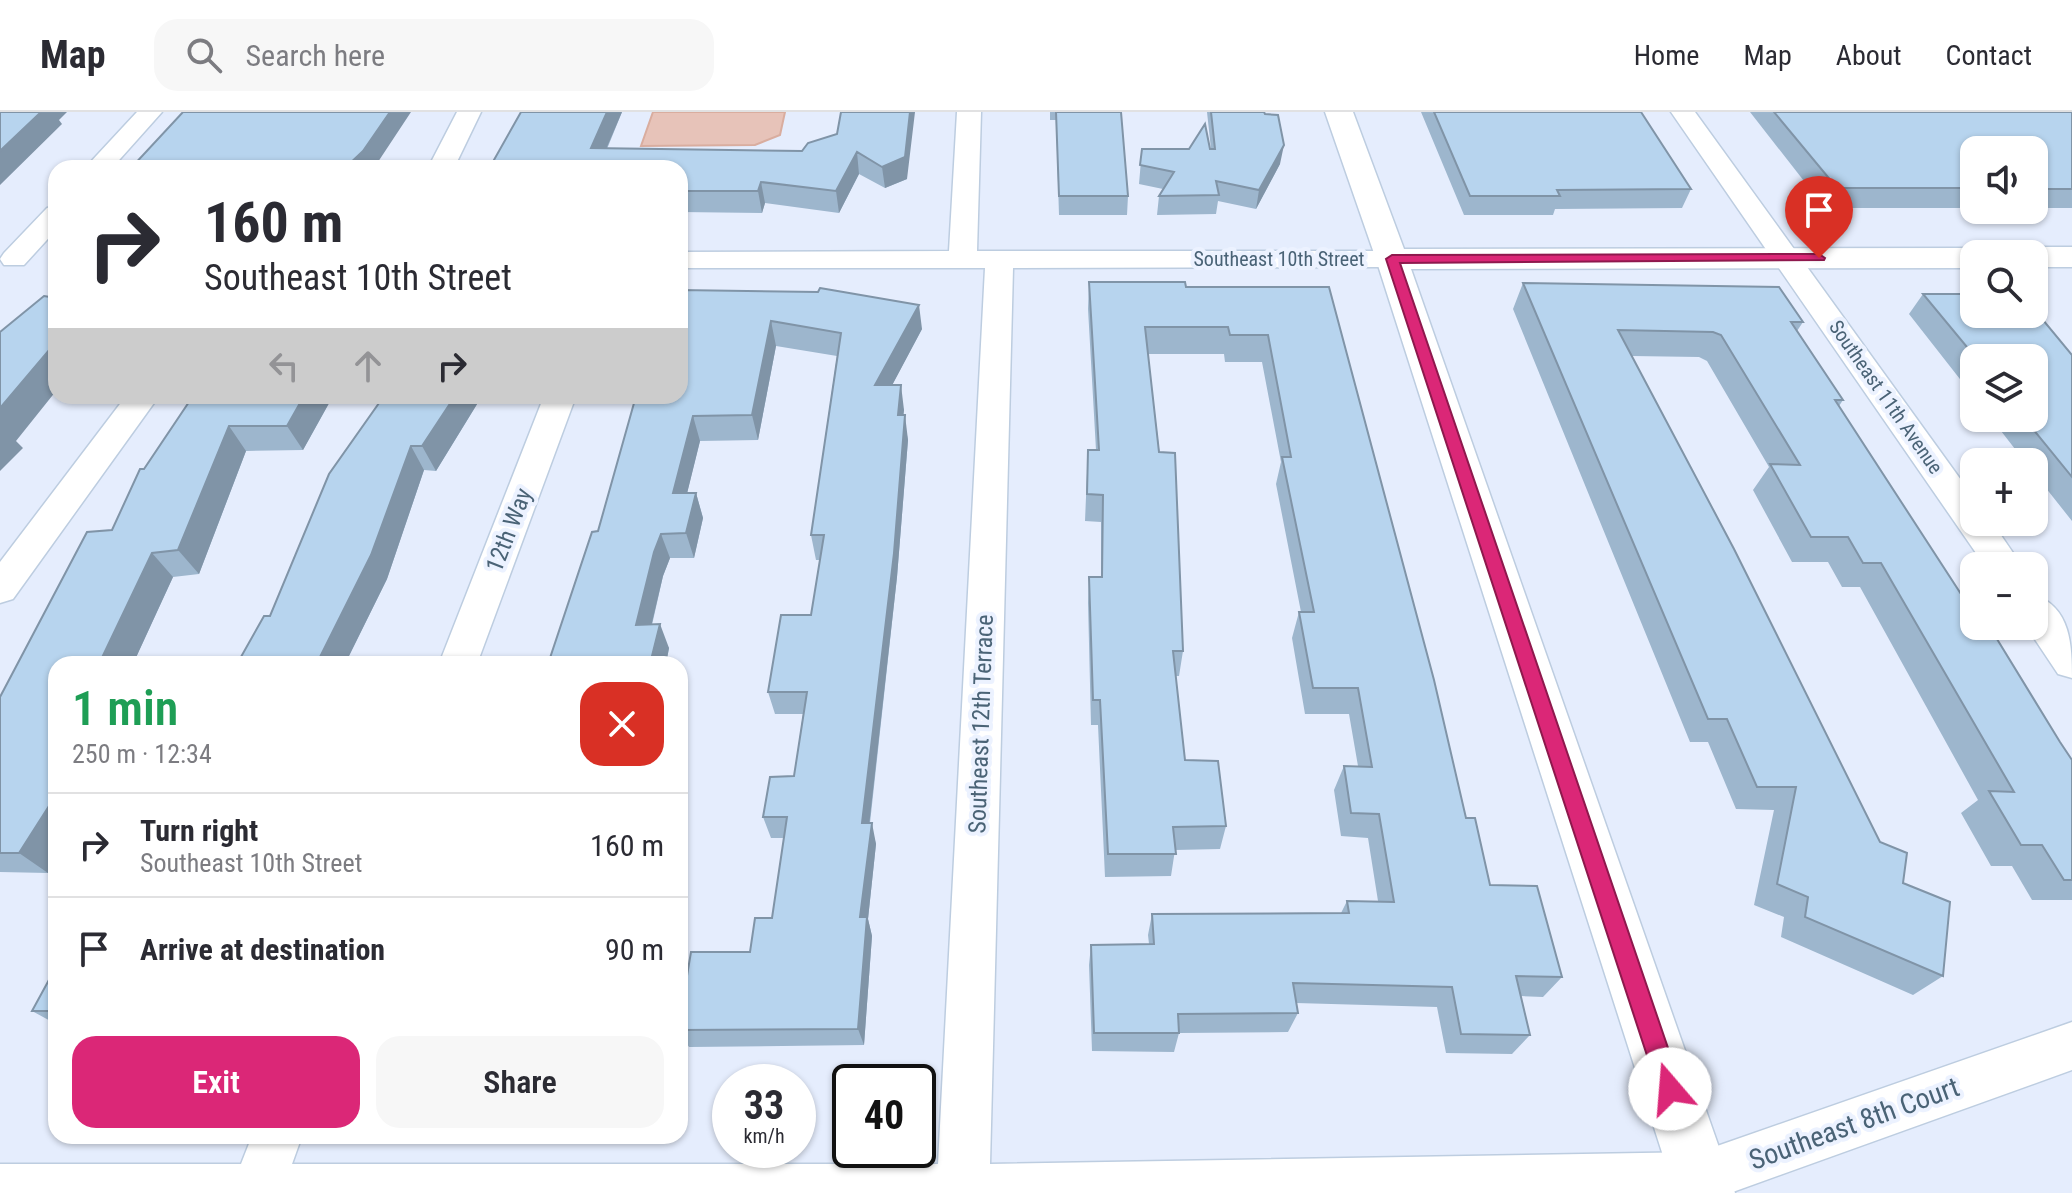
<!DOCTYPE html>
<meta charset="utf-8">
<style>
:root{--surface:#fff;--page:#f7f7f7;--text:#2b2b33;--muted:#7c7c81;--line:#e1e1e2;--accent:#db2777}
body{margin:0;font-family:"Roboto Condensed",sans-serif;background:var(--page);color:var(--text);height:100vh;display:flex;flex-direction:column;font-size:30px;white-space:nowrap}
*{box-sizing:border-box;margin:0}
p{font-size:26px;color:var(--muted)}
.icon{flex:none;width:44px;height:44px;fill:none;stroke:currentColor;stroke-width:2;stroke-linecap:round;stroke-linejoin:round}
.map{position:relative;flex:1;overflow:hidden}
.panel{position:absolute;left:48px;top:544px;width:640px;height:488px;display:flex;flex-direction:column;background:var(--surface);border-radius:24px;box-shadow:0 2px 6px #0004}
.panel>*{flex:none}
.banner{position:absolute;left:48px;top:48px;width:640px;height:244px;border-radius:24px;box-shadow:0 2px 6px #0004;background:#fff;color:var(--text);overflow:hidden}
.controls{position:absolute;left:1960px;top:24px;display:grid;gap:16px}
.controls a{display:grid;place-items:center;width:88px;height:88px;border-radius:16px;background:var(--surface);box-shadow:0 2px 6px #0004;font-size:40px}
.speed{position:absolute;left:712px;top:952px;display:flex;gap:16px;font-size:40px;font-weight:700;text-align:center}
.speed>*{display:grid;place-content:center;width:104px;height:104px;border-radius:50%;background:var(--surface);box-shadow:0 2px 6px #0004;line-height:1}
.speed small{font-size:20px;font-weight:400}
.speed .limit{border:4px solid #111;border-radius:12px;background:#fff;color:#111}
.pin{position:absolute;display:grid;place-items:center;width:68px;height:68px;color:#fff;margin:-82px -34px;border-radius:50% 50% 50% 0;rotate:-45deg;box-shadow:0 0 8px #0007}
.pin .icon{rotate:45deg}
.me{position:absolute;width:88px;margin:-44px;rotate:342deg;stroke-linejoin:round;filter:drop-shadow(0 0 6px #0008)}
.turn{display:flex;align-items:center;gap:28px;height:168px;padding:0 24px;font-size:36px}
.turn .icon{width:104px;height:104px;stroke-width:2.5}
.turn b{display:block;font-size:56px;line-height:68px}
.lanes{display:flex;align-items:center;height:76px;padding:0 24px;background:#0003;justify-content:center;gap:40px;direction:ltr}
.lanes .off{opacity:.35}
.round{display:grid;place-items:center;flex:none;width:84px;height:84px;border-radius:24px;background:var(--page)}
.overview{display:flex;align-items:center;justify-content:space-between;height:136px;padding:0 24px}
h1{font-size:48px;font-weight:600;line-height:60px;color:#1e9e55}
.button{display:flex;gap:16px;margin-top:auto;padding:16px 24px}
.button a{flex:1;height:92px;border-radius:24px;background:var(--accent);color:#fff;font-size:32px;font-weight:600;line-height:92px;text-align:center}
.button a+a{background:var(--page);color:var(--text)}
ul{padding:0;list-style:none}
li{display:flex;align-items:center;gap:24px;height:104px;padding:0 24px;border-top:2px solid var(--line)}
li div{flex:1}
li b{display:block;font-size:30px}
li em{font-style:normal}
header{display:flex;align-items:center;gap:48px;box-sizing:border-box;height:112px;padding:0 40px;background:var(--surface);border-bottom:2px solid var(--line)}
header strong{font-size:38px}
nav{display:flex;gap:44px;margin-inline-start:auto;font-size:28px}
.search{width:560px;height:72px;background:var(--page);display:flex;align-items:center;gap:20px;box-sizing:border-box;padding:0 28px;border-radius:24px;color:var(--muted);font-size:30px}
.map>svg:first-child{display:block}
.water{fill:#e7c3b9;stroke:#d9ad9f;stroke-width:2}
.lines{fill:none;stroke-linecap:round;stroke-linejoin:round}
.minor-casing{stroke:#bdcde0;stroke-width:3}
.tertiary-casing{stroke:#bdcde0;stroke-width:3}
.minor{fill:#fff;fill-rule:evenodd}
.tertiary{fill:#fff;fill-rule:evenodd}
.wall{fill:#9db6cd}
.shaded-wall{fill:#8094a7}
.building{fill:#b7d4ee;stroke:#8094a7;stroke-width:2}
.route{fill:#db2777;stroke:#8e194d;stroke-width:2}
.labels{text-anchor:middle;stroke-width:8;stroke-linejoin:round;paint-order:stroke}
.far-street-label{font-size:20px;fill:#4a6376;stroke:#ecf2ff}
.street-label{font-size:24px;fill:#4a6376;stroke:#ecf2ff}
.near-street-label{font-size:28px;fill:#4a6376;stroke:#ecf2ff}
</style>
<header>
<strong>Map</strong>
<div class="search"><svg class="icon" aria-label="search" viewBox="0 0 24 24"><circle cx="10" cy="10" r="6"/><path d="M15 15l6 6"/></svg>Search here</div>
<nav><a>Home</a><a>Map</a><a>About</a><a>Contact</a></nav>
</header>
<div class="map">
<svg width="2072" height="1081" viewBox="0 0 2072 1081">
<rect width="100%" height="100%" fill="#e5edfd"/>
<path class="water" d="M653,0H785L780,23L755,33L641,34Z"/>
<g class="lines">
<g class="minor-casing">
<path id="minor" d="M137,0H162L112,56H85Z
M457,0H481L454,56H428Z
M957,0H981L977,139H1392L1402,141L1406,147L1402,153L1392,155L1013,156L990,1052L1700,1040L2072,910V958L1730,1081H0V1052H241L252,1024H302L292,1052H938L985,156H680V140L949,139Z
M1671,0H1695L1974,386V410H1992L2022,454H1985Z
M56,94V118L24,153H4L0,147L4,141L47,96Z
M126,284H159L13,487L0,491V450Z
M544,284H576L477,552H439Z
M2034,483C2071,495 2072,534 2072,566L2058,562L2026,514H2034Z"/>
</g>
<g class="tertiary-casing">
<path id="tertiary" d="M1325,0H1353L1404,137L1974,136L1987,142H1974V156L1411,157L1735,1081H1675L1376,147Z
M2034,135H2072V155H2034V142H2020Z"/>
</g>
<use href="#minor" class="minor"/>
<use href="#tertiary" class="tertiary"/>
</g>
<path class="wall" d="M521,0H622L607,37L802,39L837,22L907,67L885,76L859,62L839,101L765,91L762,101L680,100V56H491Z
M1050,0H1121L1128,84L1127,103H1059L1056,8H1050Z
M1207,0H1264L1280,52L1256,97L1218,89L1216,102L1157,103L1159,84L1163,77L1139,72L1142,37H1211Z
M1421,0H1641L1691,77L1682,96L1555,97L1553,103H1464Z
M1750,0H2072V96H2034V38H1974V96H1825Z
M1089,170L1186,175H1329L1466,706L1490,773L1562,865L1543,885L1521,884L1530,923L1512,942L1446,941L1437,895L1296,891L1298,901L1288,920L1179,921L1174,940L1092,939L1089,853L1091,833L1149,832L1148,823L1152,802L1341,801L1347,789H1378L1368,726L1341,724L1334,678L1344,654H1358L1349,602H1305L1292,526L1299,500H1301L1276,372L1281,350L1262,250H1225L1224,242H1148L1183,539L1179,564H1176L1185,648L1226,714L1220,737L1175,738L1171,764L1105,765L1098,613H1091L1088,491L1089,465H1101V410L1085,409L1088,338H1096L1088,197Z
M1523,171L1803,210L1797,219L1843,288L1839,294L1961,482L2072,648V788H2032L2012,754H1991L1961,701L1978,688L1860,475H1842L1828,450H1792L1753,378L1769,355L1707,249L1699,245L1632,244L1880,730L1903,771L1943,864L1913,883L1781,825L1784,805L1754,793L1774,698L1736,697L1708,630H1690L1513,197Z
M680,178L922,217L892,273L904,298L903,303L908,328L897,465L870,711L876,732L868,807L872,824L864,933L689,935L680,922V918L750,840L772,806L784,726H771L763,705L794,664L803,602H775L768,580L811,503L820,448H816L811,423L837,244L776,234L758,328L700,329L687,381H696L703,406L694,446H670L663,464L652,513L669,536L666,552L598,419Z
M1923,182L2072,243V409L2034,361V350H2025L1991,306H2034V246H1974V285L1909,202Z
M193,284H333L303,338L246,339L199,462L173,465L133,552H56V748L48,761L0,760V585L112,418L144,357Z
M482,284L436,359L424,358L387,467L347,548L350,552H237L270,504L329,362Z
M56,855V912L32,899Z"/>
<path class="shaded-wall" d="M41,0H67L59,8L62,12L0,73V39Z
M390,0H411L374,56H345Z
M607,0H622L598,56L591,36Z
M910,0H915L907,67L885,76L882,55Z
M1284,33L1280,52L1256,97L1259,78Z
M857,40L859,62L839,101L836,79Z
M761,70L765,91L762,101L758,79Z
M919,193L922,217L879,298L875,273Z
M771,209L776,234L758,328L752,303Z
M56,230V279L16,329L23,336L0,359V296Z
M901,273L904,298L901,328L898,303Z
M304,284H333L303,338L287,314Z
M455,284H482L436,359L422,334Z
M905,303L908,328L897,465L867,732L862,711Z
M693,304L700,329L681,406L673,381Z
M229,314L246,339L199,462L178,438Z
M411,334L424,358L387,467L347,548L350,552H325L320,545Z
M696,381L703,406L694,446L686,421Z
M661,422L670,446L663,464L646,536L636,513L654,440Z
M152,441L173,465L133,552H99Z
M660,512L669,536L666,552H650Z
M56,683V748L48,761L19,741Z
M872,711L876,732L868,807L872,824L864,933L858,917L860,805Z"/>
<path class="building" d="M0,0H41L0,39Z
M183,0H390L363,39L345,56H131Z
M521,0H607L591,36L802,39L808,31L837,22L841,0H910L905,45L882,55L857,40L836,79L761,70L758,79H680V56L490,55Z
M1056,0H1121L1128,84H1059Z
M1211,0H1264L1265,2L1278,3L1284,33L1259,78L1216,69L1219,83L1159,84L1174,60L1140,53L1142,37H1189L1205,12L1210,37H1215Z
M1434,0H1641L1691,77L1557,78L1560,84H1470Z
M1774,0H2072V77H2034V38H1974V76H1837Z
M1089,170H1185L1186,175H1329L1434,568L1466,706H1475L1490,773L1537,774L1562,865L1516,864L1530,923L1461,922L1452,875L1293,871L1298,901L1178,902L1179,921H1094L1091,833L1154,832L1152,802L1349,801L1347,789L1394,790L1379,702L1351,701L1344,654L1372,655L1358,576H1313L1299,500H1314L1282,345H1291L1268,223H1230L1228,215H1145L1159,340L1175,341L1183,539H1173L1185,648L1218,649L1226,714L1173,715L1176,742H1108L1100,588H1093L1089,465H1102L1103,383L1087,382L1088,338H1099Z
M1523,171L1779,175L1803,210H1791L1843,288H1835L1961,482H1970L1974,490V514H1989L2060,630L2072,648V768H2064L2042,733H2021L1989,679L2014,680L1881,451H1863L1848,425H1811L1770,352L1800,353L1721,223L1713,220L1618,218L1734,437L1880,730L1907,741L1903,771L1950,790L1943,864L1805,805L1808,785L1777,772L1796,675H1757L1727,607H1708Z
M820,176L919,193L875,273H901L898,303H905L894,441L862,711H872L860,805H867L858,917L680,918V905L691,840H750L755,806H772L787,705H763L770,665L794,664L807,580H768L781,503H811L824,423H811L841,221L771,209L752,303L693,304L673,381H696L686,421L661,422L654,440L636,513L660,512L650,552H548L592,420L598,419L636,284H680V178L818,180Z
M1923,182H1974V202H2034V197L2072,243V365L2024,306H2034V246H1976Z
M44,184L56,186V230L0,296V220Z
M193,284H304L287,314H229L178,438L152,441L99,552H56V683L19,741H0V585L87,420L112,418L140,357H144Z
M384,284H455L422,334H411L371,443L320,545H345L341,552H237L264,504H270L329,362Z
M56,855V899H32Z"/>
<path class="route" d="M1819,142L1825,146L1824,148L1400,151L1682,977L1678,985L1670,989L1661,985L1658,977L1386,147L1392,143Z"/>
<g class="labels">
<g class="far-street-label">
<text x="1279" y="154">Southeast 10th Street</text>
<text transform="translate(1886 285) rotate(55)" y="7">Southeast 11th Avenue</text>
</g>
<g class="street-label">
<text transform="translate(509 418) rotate(-69)" y="8">12th Way</text>
<text transform="translate(981 612) rotate(-88)" y="8">Southeast 12th Terrace</text>
</g>
<g class="near-street-label">
<text transform="translate(1854 1011) rotate(-20)" y="10">Southeast 8th Court</text>
</g>
</g>
</svg>
<div class="controls">
<a><svg class="icon" aria-label="sound" viewBox="0 0 24 24"><path d="M4 9h4l5-4v14l-5-4H4zM17 9q2 3 0 6"/></svg></a>
<a><svg class="icon" aria-label="search" viewBox="0 0 24 24"><circle cx="10" cy="10" r="6"/><path d="M15 15l6 6"/></svg></a>
<a><svg class="icon" aria-label="layers" viewBox="0 0 24 24"><path d="M12 4l9 5-9 5-9-5zM3 14l9 5 9-5"/></svg></a>
<a>+</a>
<a>−</a>
</div>
<div class="speed"><div>33<small>km/h</small></div><div class="limit">40</div></div>
<div class="pin" style="left:1819px;top:146px;background:#d93025"><svg class="icon" aria-label="arrive" viewBox="0 0 24 24"><path d="M6 21V4h12l-3 4 3 4H6"/></svg></div>
<svg class="me" style="left:1670px;top:977px" viewBox="-20 -20 40 40"><circle r="19" fill="#fff"/><path d="M0-13L10 11 0 6-10 11z" fill="#db2777"/></svg>
<div class="banner">
<div class="turn"><svg class="icon" aria-label="right" viewBox="0 0 24 24"><path d="M7 20v-9h11M14 6l5 5-5 5"/></svg><div><b>160 m</b>Southeast 10th Street</div></div>
<div class="lanes"><svg class="icon off" aria-label="left" viewBox="0 0 24 24"><path d="M17 20v-9H6M10 6l-5 5 5 5"/></svg><svg class="icon off" aria-label="ahead" viewBox="0 0 24 24"><path d="M12 20V5M6 11l6-6 6 6"/></svg><svg class="icon" aria-label="right" viewBox="0 0 24 24"><path d="M7 20v-9h11M14 6l5 5-5 5"/></svg></div>
</div>
<section class="panel">
<div class="overview"><div><h1>1 min</h1><p>250 m · 12:34</p></div><a class="round" style="background:#d93025;color:#fff"><svg class="icon" aria-label="close" viewBox="0 0 24 24"><path d="M6 6l12 12M18 6L6 18"/></svg></a></div>
<ul>
<li><svg class="icon" aria-label="right" viewBox="0 0 24 24"><path d="M7 20v-9h11M14 6l5 5-5 5"/></svg><div><b>Turn right</b><p>Southeast 10th Street</p></div><em>160 m</em></li>
<li><svg class="icon" aria-label="arrive" viewBox="0 0 24 24"><path d="M6 21V4h12l-3 4 3 4H6"/></svg><div><b>Arrive at destination</b></div><em>90 m</em></li>
</ul>
<div class="button"><a>Exit</a><a>Share</a></div>
</section>
</div>
